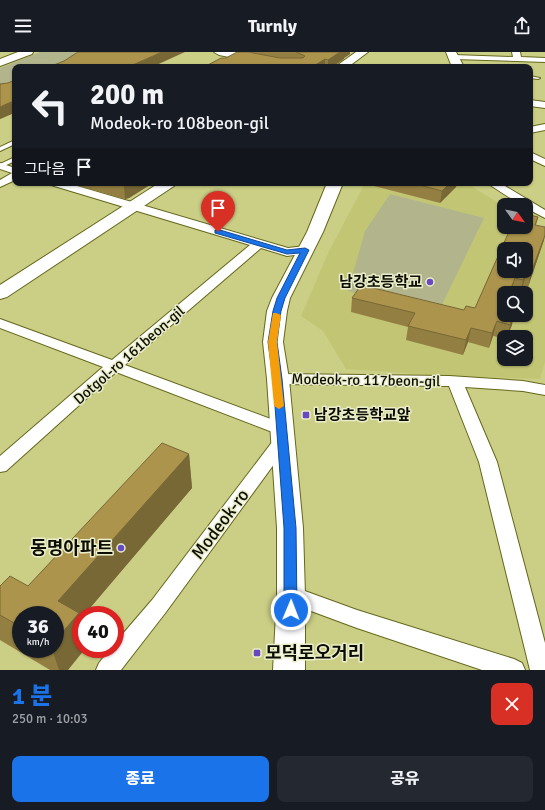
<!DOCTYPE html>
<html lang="ko">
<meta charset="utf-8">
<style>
:root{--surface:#171b24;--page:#242831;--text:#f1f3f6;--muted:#9ea1a6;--accent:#1a73e8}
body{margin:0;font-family:Signika,"Noto Sans KR",sans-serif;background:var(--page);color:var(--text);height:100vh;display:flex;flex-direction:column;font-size:15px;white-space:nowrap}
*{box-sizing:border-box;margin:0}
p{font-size:13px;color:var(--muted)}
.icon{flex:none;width:22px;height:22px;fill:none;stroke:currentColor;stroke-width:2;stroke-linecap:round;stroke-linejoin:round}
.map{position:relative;height:618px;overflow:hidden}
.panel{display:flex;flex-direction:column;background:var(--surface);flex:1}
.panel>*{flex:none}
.top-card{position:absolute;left:12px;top:12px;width:521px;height:122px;border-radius:8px;box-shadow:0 1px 3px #0004;background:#171b24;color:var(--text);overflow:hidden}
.needle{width:26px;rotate:123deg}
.tools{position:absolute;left:497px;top:146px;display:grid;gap:8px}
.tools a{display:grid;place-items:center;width:36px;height:36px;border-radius:8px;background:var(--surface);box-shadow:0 1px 3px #0004;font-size:20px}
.speed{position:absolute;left:12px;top:554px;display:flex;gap:8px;font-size:20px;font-weight:700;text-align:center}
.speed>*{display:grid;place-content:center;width:52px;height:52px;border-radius:50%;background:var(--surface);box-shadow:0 1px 3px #0004;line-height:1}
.speed small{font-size:10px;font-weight:400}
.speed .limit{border:6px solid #d22;background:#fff;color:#111}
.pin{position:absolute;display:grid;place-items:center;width:34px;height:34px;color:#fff;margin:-41px -17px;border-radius:50% 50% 50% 0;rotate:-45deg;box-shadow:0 0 4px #0007}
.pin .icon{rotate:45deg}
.me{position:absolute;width:44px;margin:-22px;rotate:1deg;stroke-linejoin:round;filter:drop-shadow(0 0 3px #0008)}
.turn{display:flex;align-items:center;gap:14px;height:84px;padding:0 12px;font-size:18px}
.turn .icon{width:52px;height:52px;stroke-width:2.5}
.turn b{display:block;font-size:28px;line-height:34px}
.then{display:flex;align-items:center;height:38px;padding:0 12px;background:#0003;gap:8px;font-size:15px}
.round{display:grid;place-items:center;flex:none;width:42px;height:42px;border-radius:8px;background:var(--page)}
.headline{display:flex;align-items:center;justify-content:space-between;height:68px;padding:0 12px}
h1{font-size:24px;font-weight:800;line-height:30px;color:var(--accent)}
.primary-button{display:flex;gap:8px;margin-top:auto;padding:8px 12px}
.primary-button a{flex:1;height:46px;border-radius:8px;background:var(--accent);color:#fff;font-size:16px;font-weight:800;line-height:46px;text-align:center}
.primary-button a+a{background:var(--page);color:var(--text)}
header{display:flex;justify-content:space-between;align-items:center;height:52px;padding:0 12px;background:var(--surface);font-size:18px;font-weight:800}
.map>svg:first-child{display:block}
.built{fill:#c2c674;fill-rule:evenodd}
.green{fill:#b2b58c}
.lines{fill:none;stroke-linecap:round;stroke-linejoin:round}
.lane-casing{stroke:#65671c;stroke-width:2}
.street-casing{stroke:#65671c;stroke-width:2}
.secondary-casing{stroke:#65671c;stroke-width:2}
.lane{fill:#fff;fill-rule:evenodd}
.street{fill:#fff;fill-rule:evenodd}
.secondary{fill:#fff;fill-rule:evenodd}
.wall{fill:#947f42;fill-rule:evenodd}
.shaded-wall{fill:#786836}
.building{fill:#ac944d;stroke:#786836;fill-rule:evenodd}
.route{fill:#1a73e8;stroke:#114b97}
.slow{fill:#f59e0b}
.poi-dot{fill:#6949c2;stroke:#eaedc9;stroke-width:1.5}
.labels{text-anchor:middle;stroke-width:3;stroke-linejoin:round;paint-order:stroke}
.poi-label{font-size:15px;font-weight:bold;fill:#0c0c00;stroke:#eaedc9;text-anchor:end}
.street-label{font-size:15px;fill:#0c0c00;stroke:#eaedc9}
.near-street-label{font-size:18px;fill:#0c0c00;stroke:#eaedc9}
.near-poi-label{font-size:18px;font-weight:bold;fill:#0c0c00;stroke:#eaedc9;text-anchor:end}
</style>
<header><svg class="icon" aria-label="menu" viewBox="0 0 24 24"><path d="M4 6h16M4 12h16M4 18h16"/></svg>Turnly<svg class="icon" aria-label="share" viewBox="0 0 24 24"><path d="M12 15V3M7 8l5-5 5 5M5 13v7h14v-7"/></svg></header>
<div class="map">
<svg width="545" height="618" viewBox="0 0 545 618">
<rect width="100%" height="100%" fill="#cbcf85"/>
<path class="built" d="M362,131H466L504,154V175H526L545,179V310L540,327L447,324L346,317L323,279L301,264L329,199L363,135ZM504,197H526V219H504ZM504,241H526V263H504ZM504,285H526V307H504Z"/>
<path class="green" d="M40,0H84L60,15H15V35L0,40V16Z
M390,142L484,166L438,261L348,239L365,179Z"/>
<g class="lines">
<g class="lane-casing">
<path id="lane" d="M530,24L540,26L538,27L530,26Z
M15,88V92L0,99V95Z
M15,105V109L0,116V112Z"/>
</g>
<g class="street-casing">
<path id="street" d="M512,0H520L521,5L545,6V10L454,7L450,5L454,3L513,5Z
M530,48L545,50V56L530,54Z
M545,72V78L530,81V75Z
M530,100L545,107V114L530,107Z
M0,111L15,116V128L0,135V128L12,121L0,117Z
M50,131H67L288,196L305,194L309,195L311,198L309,201L287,204L261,196L125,313L287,373L289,377L287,381L281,383L275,381L116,320L6,419L0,420V404L103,315L0,276V267L112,308L250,193L51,133Z
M487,131H500L545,158V166L526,156V153H521Z
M278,322L449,324L523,329L545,333V343L523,339L465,335L497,410L545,591V618H530L479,410L449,334L278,332L273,331L270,327L273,323Z
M282,383L288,385L290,389L288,393L166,560L121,618H96L99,611L110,597H115V591L152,548L276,385Z
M291,534L357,558L514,607L522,611L525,618H482L357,576L284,549L281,543L284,537Z"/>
</g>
<g class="secondary-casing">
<path id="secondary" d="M18,0H33L32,2L0,14V7Z
M214,0H236L297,12L303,15H280L219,3Z
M356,0H368L348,15H335Z
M446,0H456L464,15H452Z
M159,131H177L174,134L7,245L0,247V233Z
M327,131H343L323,180L290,246L287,259L283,290L289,327L303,476L305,543V618H273L277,543V476L267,327L263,290L267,259L272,246L307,180Z"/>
</g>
<use href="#lane" class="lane"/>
<use href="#street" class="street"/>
<use href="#secondary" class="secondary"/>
</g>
<path class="wall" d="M252,0H350V2L344,6V7L332,15H204L226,6L252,1Z
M15,28V62L14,61L0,67L8,31Z
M68,131H153L129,146L125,147Z
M374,131H457L456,135L440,151L374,134Z
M538,165L536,173L544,188L528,235L523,234L520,241L511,240L504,241V263L512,273L507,285H504V286L493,284L489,296L468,290L463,303L406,288L408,275L351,260L352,246L464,258L475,256Z
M189,402L192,436L84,563H81L80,567L81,570V597L68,618H50L0,588V534H28ZM21,563L55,597H21Z"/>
<path class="shaded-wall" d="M162,0H185L152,15H128Z
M340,0H350V2L344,6V7L332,15H328V8Z
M325,7V15H312Z
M11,50L14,61L0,67V55Z
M131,131H153L129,146L125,147L124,134Z
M450,131H457L456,135L440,151L442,139Z
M545,183L544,188L528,235L531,221Z
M527,220L523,234L520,241L523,228Z
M515,226L511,241H509Z
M514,263L512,273L507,285L510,273Z
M497,269L493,284L489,296L492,281Z
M471,276L468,290L463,303L466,288Z
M189,402L192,436L84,563H81V566L80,567L81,570V597H85L68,618H59L52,597H55L58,549Z"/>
<path class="building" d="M78,0H162L128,15H49L64,9Z
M237,0H248L280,6H303L305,4L296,0H340L328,8L325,7L312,15H204L221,6H226Z
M15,28V51L11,50L0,55V32L8,31Z
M114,131H131L127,133L124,134Z
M412,131H450L442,139Z
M526,162L538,165L535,173L545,175V183L531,221L527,220L523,228L515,226L509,241H504L503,256H504V263H514L510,273L497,269L492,281L471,276L466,288L408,274L415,261L352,246L361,233L464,258L466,254L475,256L511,175H526ZM504,197H526V219H504Z
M162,391L189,402L58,549L79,561L55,589V563H21V575L0,563V534L10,524L28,534Z"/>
<path class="route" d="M215,178H220L287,198L305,196L309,198L285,246L281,259L277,290L282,327L296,476L297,558L295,562L291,564L286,562L284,558V476L273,327L268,290L273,259L277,246L300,201L287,202L215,181Z"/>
<path class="slow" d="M273,261H276L281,263L277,290L284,354L279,357L274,354L268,290Z"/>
<g class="poi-dot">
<circle cx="430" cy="230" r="4"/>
<rect x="302" y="359" width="8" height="8" rx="2"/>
<circle cx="121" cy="496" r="4"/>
<rect x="253" y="597" width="8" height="8" rx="2"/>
</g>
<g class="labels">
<g class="poi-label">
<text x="422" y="235">남강초등학교</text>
<text x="314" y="368" text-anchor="start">남강초등학교앞</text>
</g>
<g class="street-label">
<text transform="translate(129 303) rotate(-41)" y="5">Dotgol-ro 161beon-gil</text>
<text transform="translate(366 328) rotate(1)" y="5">Modeok-ro 117beon-gil</text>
</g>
<g class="near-street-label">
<text transform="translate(220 472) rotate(-53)" y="6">Modeok-ro</text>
</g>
<g class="near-poi-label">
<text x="113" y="502">동명아파트</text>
<text x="265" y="607" text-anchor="start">모덕로오거리</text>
</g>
</g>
</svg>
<div class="tools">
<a><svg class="needle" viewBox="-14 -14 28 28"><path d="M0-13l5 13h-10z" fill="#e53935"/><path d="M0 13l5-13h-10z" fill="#9ea1a6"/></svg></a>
<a><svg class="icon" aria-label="sound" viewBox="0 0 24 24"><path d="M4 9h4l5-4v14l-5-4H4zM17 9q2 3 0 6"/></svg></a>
<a><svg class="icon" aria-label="search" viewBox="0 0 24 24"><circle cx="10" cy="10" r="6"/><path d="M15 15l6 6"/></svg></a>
<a><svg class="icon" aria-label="layers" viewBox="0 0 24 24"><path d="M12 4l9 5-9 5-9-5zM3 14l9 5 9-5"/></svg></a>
</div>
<div class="speed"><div>36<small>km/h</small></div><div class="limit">40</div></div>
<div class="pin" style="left:218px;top:180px;background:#d93025"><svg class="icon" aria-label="arrive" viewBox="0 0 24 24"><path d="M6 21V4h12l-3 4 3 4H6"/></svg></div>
<svg class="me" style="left:291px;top:558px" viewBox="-20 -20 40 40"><circle r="17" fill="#1a73e8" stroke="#fff" stroke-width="3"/><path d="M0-11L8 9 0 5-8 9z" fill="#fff"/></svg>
<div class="top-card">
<div class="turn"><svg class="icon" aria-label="left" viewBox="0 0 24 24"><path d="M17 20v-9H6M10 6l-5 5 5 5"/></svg><div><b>200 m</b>Modeok-ro 108beon-gil</div></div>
<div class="then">그다음<svg class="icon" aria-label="arrive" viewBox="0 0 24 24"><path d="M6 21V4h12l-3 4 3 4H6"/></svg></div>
</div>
</div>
<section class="panel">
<div class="headline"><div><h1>1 분</h1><p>250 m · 10:03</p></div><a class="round" style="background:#d93025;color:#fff"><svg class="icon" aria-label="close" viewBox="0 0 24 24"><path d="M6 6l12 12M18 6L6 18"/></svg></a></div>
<div class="primary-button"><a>종료</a><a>공유</a></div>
</section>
